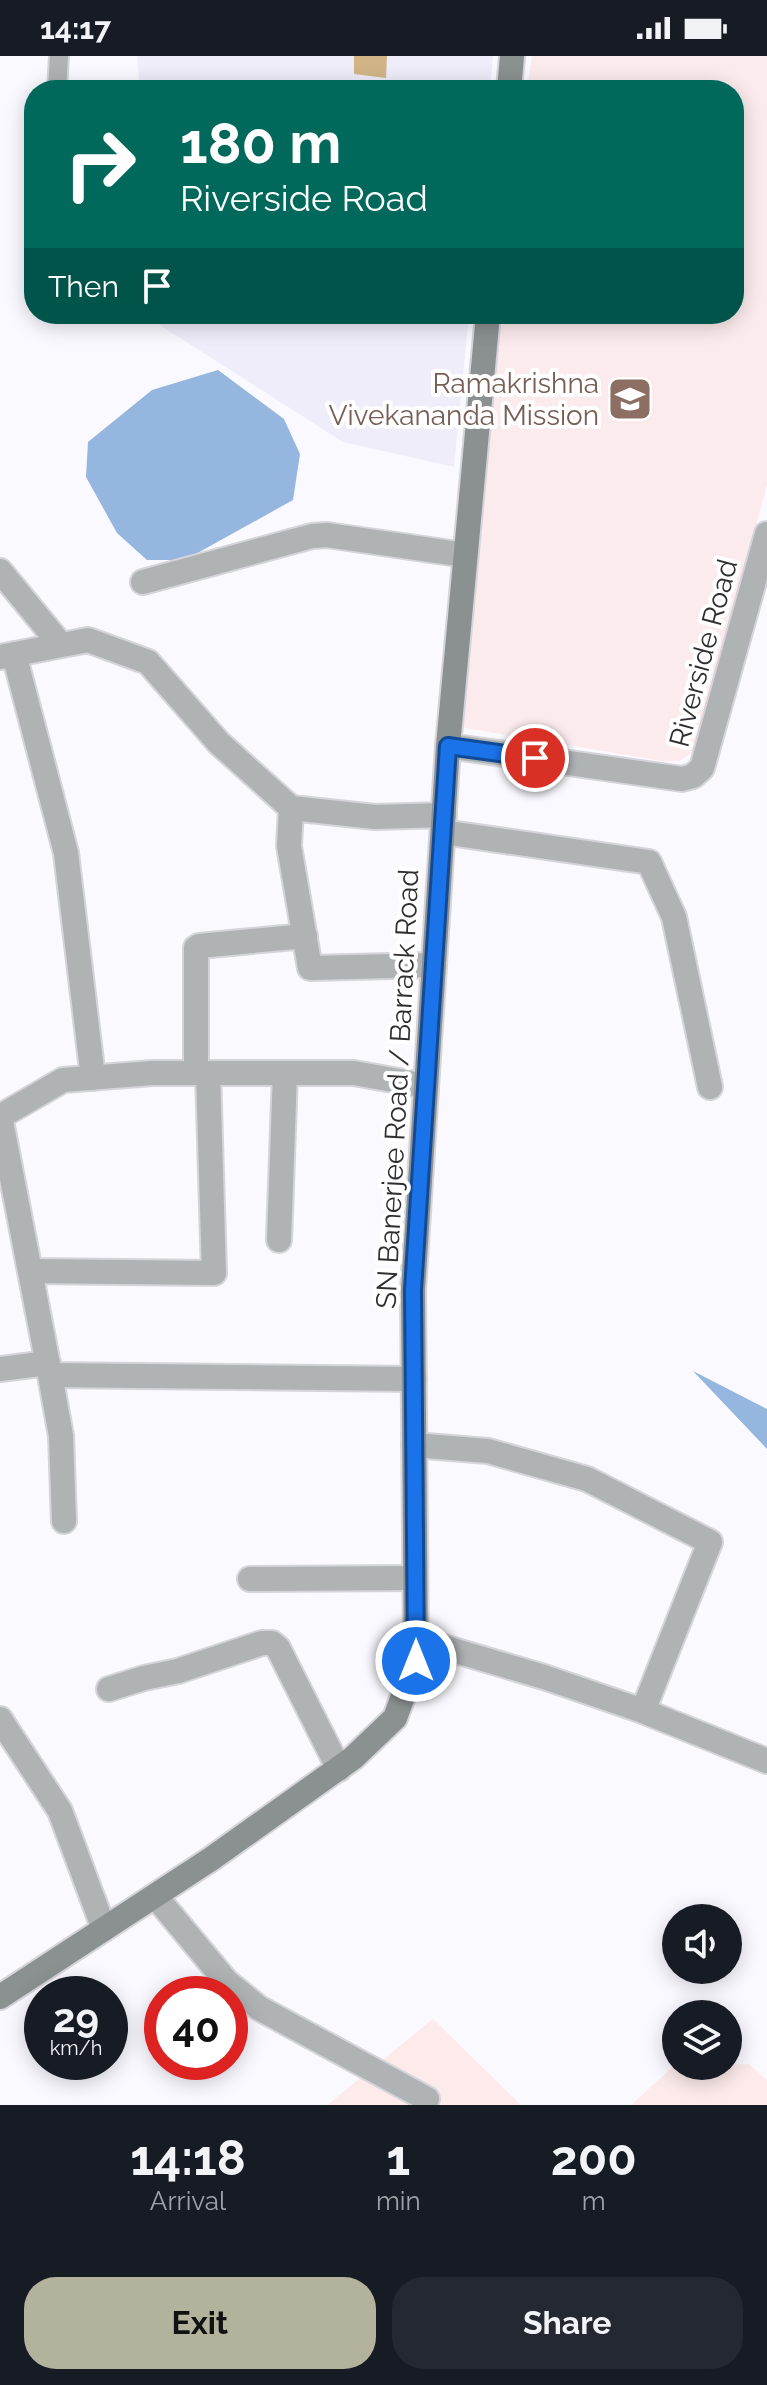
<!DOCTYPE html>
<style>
:root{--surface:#171b24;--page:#242831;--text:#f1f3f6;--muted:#9ea1a6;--accent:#b3b39d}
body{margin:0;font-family:Raleway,sans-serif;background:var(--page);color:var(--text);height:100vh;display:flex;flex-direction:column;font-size:30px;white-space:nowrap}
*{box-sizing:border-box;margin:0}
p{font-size:26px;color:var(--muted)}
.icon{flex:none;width:44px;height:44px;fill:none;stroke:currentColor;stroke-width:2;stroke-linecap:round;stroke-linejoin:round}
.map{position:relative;height:2049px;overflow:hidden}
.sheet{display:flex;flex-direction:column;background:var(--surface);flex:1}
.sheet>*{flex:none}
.top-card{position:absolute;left:24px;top:24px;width:720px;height:244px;border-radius:32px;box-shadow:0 4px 20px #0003;background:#00695c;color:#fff;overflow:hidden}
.tools{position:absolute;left:662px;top:1848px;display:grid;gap:16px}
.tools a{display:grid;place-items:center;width:80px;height:80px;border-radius:50%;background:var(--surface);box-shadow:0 4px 20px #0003;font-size:40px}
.speed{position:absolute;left:24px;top:1920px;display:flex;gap:16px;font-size:40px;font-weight:700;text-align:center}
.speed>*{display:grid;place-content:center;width:104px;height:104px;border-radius:50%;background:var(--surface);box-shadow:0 4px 20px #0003;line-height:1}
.speed small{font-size:20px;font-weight:400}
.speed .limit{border:12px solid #d22;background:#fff;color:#111}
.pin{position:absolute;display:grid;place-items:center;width:68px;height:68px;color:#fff;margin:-34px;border:4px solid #fff;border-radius:50%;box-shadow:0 2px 8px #0007}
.me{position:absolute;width:88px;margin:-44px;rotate:0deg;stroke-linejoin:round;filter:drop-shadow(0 0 6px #0008)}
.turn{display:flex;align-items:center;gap:28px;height:168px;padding:0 24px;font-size:36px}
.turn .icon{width:104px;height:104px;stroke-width:2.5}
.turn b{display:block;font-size:56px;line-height:68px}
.then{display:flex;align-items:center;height:76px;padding:0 24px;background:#0003;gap:16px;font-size:30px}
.eta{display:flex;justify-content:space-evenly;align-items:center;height:136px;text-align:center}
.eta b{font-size:48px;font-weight:700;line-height:56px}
.primary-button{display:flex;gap:16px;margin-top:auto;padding:16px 24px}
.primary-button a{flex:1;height:92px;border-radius:32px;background:var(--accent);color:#111;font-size:32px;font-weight:700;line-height:92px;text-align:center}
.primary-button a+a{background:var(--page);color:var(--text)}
.status{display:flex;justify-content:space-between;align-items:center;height:56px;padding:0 40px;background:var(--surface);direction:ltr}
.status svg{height:22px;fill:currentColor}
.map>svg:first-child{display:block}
.built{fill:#efedf9}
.industrial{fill:#fcebea}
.education{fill:#fcebec}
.water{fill:#95b6df}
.building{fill:#d1b587}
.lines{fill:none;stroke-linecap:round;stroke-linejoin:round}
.lane-casing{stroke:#d5d4da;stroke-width:22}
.street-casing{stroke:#d5d4da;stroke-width:28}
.secondary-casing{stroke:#d5d4da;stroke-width:28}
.lane{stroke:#afb3b3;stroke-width:18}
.street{stroke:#afb3b3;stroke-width:24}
.secondary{stroke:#8b9191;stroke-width:24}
.route-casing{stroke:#114b97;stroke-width:20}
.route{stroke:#1a73e8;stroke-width:14}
.labels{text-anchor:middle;stroke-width:8;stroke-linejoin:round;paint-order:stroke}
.education-label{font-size:28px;fill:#785e54;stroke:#fff;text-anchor:end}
.street-label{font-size:28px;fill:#2f2e31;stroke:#fff}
</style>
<div class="status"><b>14:17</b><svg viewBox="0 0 49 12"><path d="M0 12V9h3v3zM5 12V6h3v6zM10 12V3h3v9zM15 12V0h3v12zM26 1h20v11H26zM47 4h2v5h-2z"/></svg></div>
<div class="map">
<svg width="767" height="2049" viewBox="0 0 767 2049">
<rect width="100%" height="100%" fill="#faf9ff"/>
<path class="built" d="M137,0H493L490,34H140Z
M155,258H469L454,411L343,386L155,266Z"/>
<path class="industrial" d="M433,1963L521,2049H327Z
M676,2008V2010L749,2008L767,2024V2049H631Z"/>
<path class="education" d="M532,0H767V429L695,694L680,705H662L460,671L501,258H734V34H527Z"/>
<path class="water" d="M218,314L284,363L300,398L293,444L185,504H147L117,477L86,421L88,386L152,334Z
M693,1315L767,1353V1393Z"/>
<path class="building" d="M354,0H387L386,22L354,18Z"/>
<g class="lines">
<g class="lane-casing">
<path id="lane" d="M57,34L59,0"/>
</g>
<g class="street-casing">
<path id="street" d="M0,515L61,589
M143,526L312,480L327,479L465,499
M14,598L66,797L93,1022
M0,601L88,584L148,606L219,687L291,752L375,761L444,759
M448,690L682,723L693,720L702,712L767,478
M291,752L289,790L310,912L434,909
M443,776L649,806L674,861L710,1031
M196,1017V892L199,890L305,880
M0,1060L50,1319L414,1323
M1,1060L63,1024L152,1017H354L426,1030
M279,1184L285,1017
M30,1215L214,1217L208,1017
M0,1313L48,1307
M50,1319L61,1380L64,1465
M414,1389L488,1395L587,1423L710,1486L643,1655
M250,1523L415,1522
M416,1583L544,1621L643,1655L767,1705
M109,1633L144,1622L178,1615L262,1587H272L278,1592L339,1713
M0,1663L60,1755L104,1873
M156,1841L226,1925L259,1952L427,2043"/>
</g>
<g class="secondary-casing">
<path id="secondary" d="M509,34L512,0
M0,1941L211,1803L353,1702L395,1662L416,1605L413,1234L448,690L488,258"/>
</g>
<use href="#lane" class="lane"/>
<use href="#street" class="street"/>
<use href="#secondary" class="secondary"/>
</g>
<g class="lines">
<g class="route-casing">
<path id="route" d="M416,1605L413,1234L448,690L535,702"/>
</g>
<use href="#route" class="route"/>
</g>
<defs>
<g id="school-square" transform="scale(2.3)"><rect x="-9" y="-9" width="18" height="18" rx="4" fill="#8d6e63" stroke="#fff"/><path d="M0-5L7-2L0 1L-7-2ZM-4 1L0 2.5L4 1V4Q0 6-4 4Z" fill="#fff"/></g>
</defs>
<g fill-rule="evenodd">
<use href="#school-square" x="630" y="343"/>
</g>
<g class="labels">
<g class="education-label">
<text x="599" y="337">Ramakrishna<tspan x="599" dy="32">Vivekananda Mission</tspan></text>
</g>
<g class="street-label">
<text transform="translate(703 597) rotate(-75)" y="10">Riverside Road</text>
<text transform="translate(397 1033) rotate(-87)" y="10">SN Banerjee Road / Barrack Road</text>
</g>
</g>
</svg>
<div class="tools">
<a><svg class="icon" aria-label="sound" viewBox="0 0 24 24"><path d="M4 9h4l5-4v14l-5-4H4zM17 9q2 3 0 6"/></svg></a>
<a><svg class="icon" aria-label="layers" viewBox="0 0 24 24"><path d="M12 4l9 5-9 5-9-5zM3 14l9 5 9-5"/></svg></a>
</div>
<div class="speed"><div>29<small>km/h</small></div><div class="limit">40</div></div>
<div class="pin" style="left:535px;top:702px;background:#d93025"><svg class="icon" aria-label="arrive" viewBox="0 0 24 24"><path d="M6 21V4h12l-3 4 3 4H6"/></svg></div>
<svg class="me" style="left:416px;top:1605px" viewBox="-20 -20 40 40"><circle r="17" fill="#1a73e8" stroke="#fff" stroke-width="3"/><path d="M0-11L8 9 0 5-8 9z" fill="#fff"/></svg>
<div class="top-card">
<div class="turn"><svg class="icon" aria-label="right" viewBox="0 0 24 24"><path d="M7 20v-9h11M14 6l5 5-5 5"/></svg><div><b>180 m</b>Riverside Road</div></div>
<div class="then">Then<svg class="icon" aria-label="arrive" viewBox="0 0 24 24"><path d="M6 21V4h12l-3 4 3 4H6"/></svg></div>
</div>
</div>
<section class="sheet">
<div class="eta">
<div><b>14:18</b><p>Arrival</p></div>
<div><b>1</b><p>min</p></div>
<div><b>200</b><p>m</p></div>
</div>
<div class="primary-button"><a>Exit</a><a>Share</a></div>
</section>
